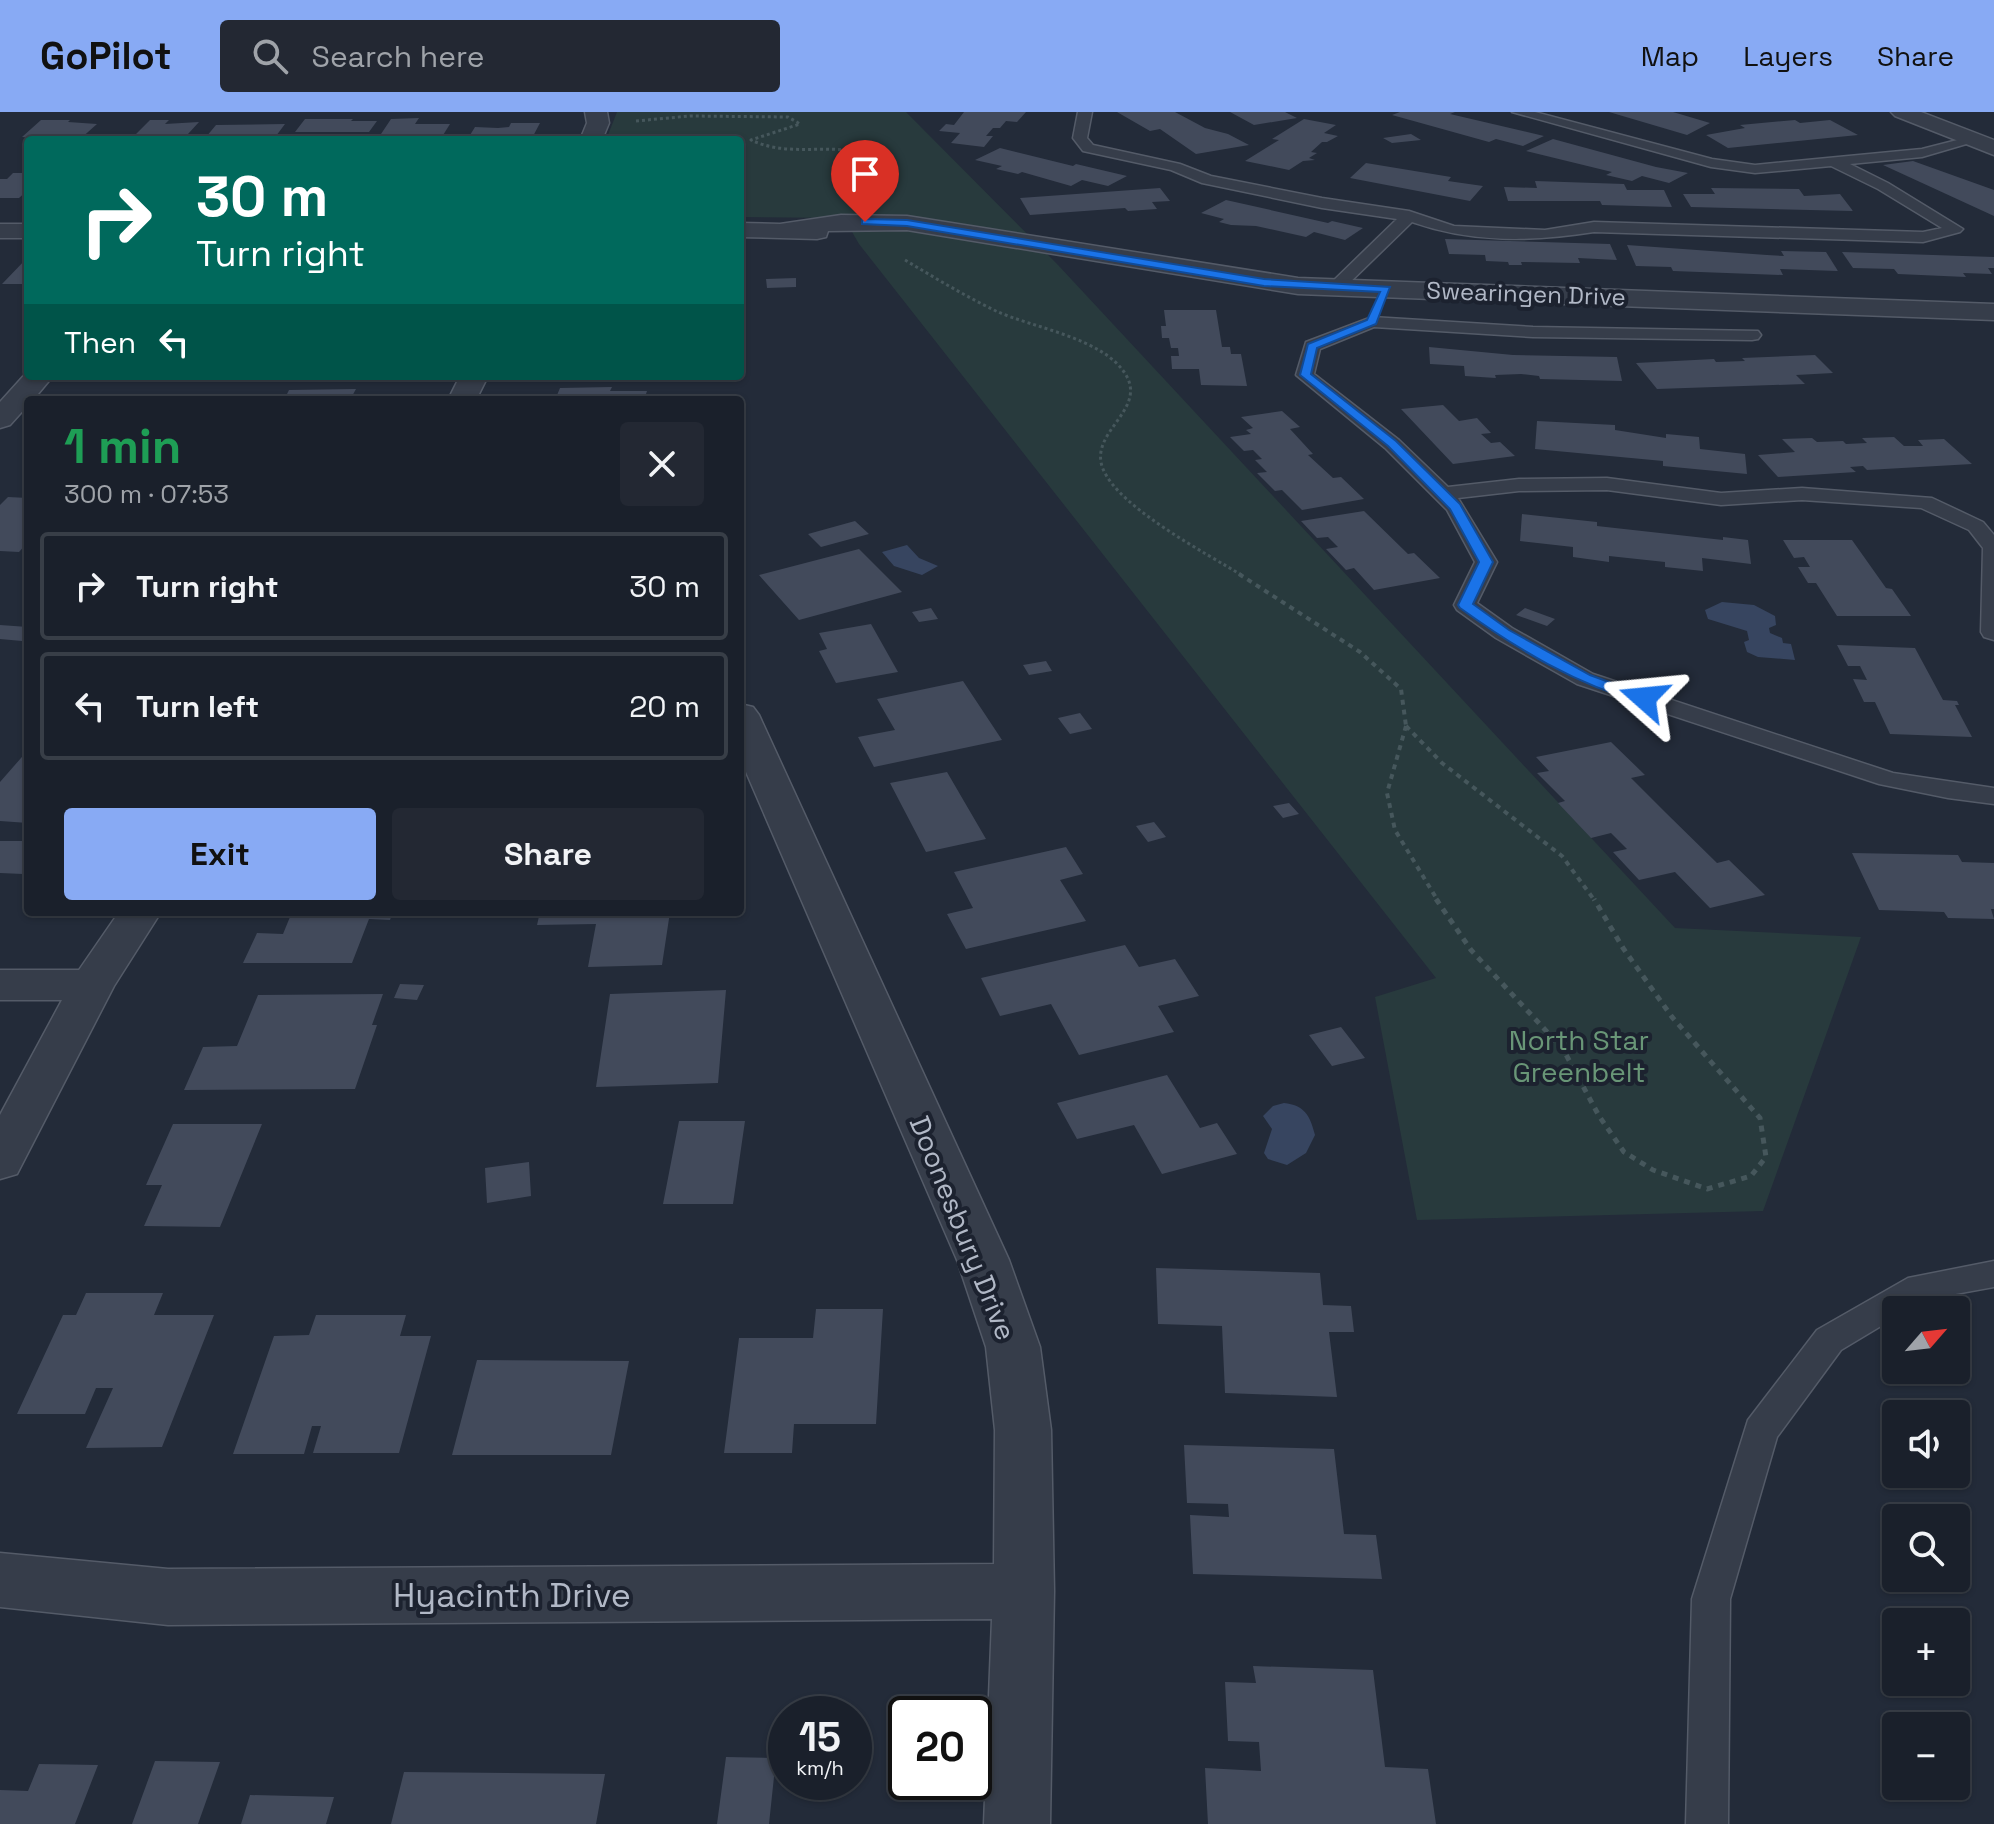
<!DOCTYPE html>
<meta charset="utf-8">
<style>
:root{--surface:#1a202b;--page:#232833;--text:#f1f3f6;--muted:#9fa3a9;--line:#383e47;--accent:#88aaf4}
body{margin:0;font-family:"Space Grotesk",sans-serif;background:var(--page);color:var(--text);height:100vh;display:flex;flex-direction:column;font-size:30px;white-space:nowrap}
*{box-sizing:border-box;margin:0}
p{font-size:26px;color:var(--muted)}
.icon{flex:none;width:44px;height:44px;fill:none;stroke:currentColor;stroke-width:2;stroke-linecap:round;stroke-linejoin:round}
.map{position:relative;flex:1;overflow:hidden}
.sheet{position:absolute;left:24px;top:284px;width:720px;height:520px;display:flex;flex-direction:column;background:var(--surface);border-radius:8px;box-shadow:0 2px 6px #0004,0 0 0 2px var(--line)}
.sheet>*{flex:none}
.guide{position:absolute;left:24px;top:24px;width:720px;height:244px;border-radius:8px;box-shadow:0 2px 6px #0004,0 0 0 2px var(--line);background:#00695c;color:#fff;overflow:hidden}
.needle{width:52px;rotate:62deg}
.fabs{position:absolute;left:1882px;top:1184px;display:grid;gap:16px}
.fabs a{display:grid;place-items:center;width:88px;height:88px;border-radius:8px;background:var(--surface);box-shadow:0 2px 6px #0004,0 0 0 2px var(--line);font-size:40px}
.speed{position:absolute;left:768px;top:1584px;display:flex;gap:16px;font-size:40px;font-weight:700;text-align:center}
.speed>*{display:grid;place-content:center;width:104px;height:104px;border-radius:50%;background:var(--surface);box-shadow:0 2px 6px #0004,0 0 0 2px var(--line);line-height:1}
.speed small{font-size:20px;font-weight:400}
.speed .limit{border:4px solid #111;border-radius:12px;background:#fff;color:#111}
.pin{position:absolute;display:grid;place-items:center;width:68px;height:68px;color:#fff;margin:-82px -34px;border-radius:50% 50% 50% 0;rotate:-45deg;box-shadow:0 0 8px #0007}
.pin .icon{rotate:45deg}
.me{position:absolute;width:88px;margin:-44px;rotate:288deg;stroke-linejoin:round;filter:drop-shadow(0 0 6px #0008)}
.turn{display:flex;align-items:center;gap:28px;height:168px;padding:0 40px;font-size:36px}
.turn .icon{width:104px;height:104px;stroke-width:2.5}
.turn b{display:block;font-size:56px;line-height:68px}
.then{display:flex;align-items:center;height:76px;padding:0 40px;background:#0003;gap:16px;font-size:30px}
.round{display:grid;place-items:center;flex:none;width:84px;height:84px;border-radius:8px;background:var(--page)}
.summary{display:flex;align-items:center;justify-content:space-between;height:136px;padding:0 40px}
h1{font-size:48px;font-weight:800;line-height:60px;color:#1e9e55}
.cta{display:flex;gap:16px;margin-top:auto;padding:16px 40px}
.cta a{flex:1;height:92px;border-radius:8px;background:var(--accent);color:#111;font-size:32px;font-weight:800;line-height:92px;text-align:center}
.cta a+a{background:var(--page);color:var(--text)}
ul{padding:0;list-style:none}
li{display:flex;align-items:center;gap:24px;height:108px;margin:0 16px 12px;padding:0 24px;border:4px solid var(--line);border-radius:8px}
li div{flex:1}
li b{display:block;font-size:30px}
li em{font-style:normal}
header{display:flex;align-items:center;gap:48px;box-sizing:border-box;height:112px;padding:0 40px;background:var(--accent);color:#111}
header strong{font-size:38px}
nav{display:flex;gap:44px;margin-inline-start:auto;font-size:28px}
.search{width:560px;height:72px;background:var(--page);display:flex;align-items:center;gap:20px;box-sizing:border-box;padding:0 28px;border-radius:8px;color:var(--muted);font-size:30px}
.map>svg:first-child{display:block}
.green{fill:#283a3d}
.water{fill:#374560}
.building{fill:#424a5b}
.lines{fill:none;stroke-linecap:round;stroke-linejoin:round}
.service-casing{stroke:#545b68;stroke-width:3}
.minor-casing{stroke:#545b68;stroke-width:3}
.path-far2{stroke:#46575c;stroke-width:3;stroke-dasharray:3 3;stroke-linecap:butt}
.path-far1{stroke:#46575c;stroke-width:4;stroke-dasharray:5 5;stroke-linecap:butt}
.path{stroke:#46575c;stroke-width:5;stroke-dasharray:6 6;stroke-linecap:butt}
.service{fill:#363d4a;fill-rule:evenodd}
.minor{fill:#363d4a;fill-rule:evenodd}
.route{fill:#1a73e8;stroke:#114b97;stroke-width:2}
.labels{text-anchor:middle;stroke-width:8;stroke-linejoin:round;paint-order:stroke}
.far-street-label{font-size:24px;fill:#b1b8c6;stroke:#1c222f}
.park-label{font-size:28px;fill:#699677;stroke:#1c222f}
.street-label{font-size:28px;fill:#b1b8c6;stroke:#1c222f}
.near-street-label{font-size:34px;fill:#b1b8c6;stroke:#1c222f}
</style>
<header>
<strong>GoPilot</strong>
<div class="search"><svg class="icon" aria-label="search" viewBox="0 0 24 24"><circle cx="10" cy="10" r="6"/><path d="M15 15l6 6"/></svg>Search here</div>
<nav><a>Map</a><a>Layers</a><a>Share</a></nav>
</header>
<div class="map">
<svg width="1994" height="1712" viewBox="0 0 1994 1712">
<rect width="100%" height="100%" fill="#232b39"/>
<path class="green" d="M617,0H906L1058,153L1675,816L1861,825L1763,1099L1417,1108L1375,885L1436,866L859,132L844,106L740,105V28H606Z"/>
<path class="water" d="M907,433L919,446L938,454L922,463L894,454L882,440Z
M1722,490L1754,493L1775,504L1776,513L1769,516L1770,521L1782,526L1783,531L1791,532L1795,548L1758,545L1747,540L1744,530L1749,528L1747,519L1708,507L1705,498Z
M1284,991C1304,993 1310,1003 1315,1023L1306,1041L1287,1053L1268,1047L1264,1041L1272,1017L1263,1004L1273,994Z"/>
<path class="building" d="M964,0H1026L1017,10L1006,9L1000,16H993L986,24H993L984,35L951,31L960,21L939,19L946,12L954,13Z
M1117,0H1175L1205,16L1228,22L1249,33L1196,42L1160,17L1150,19Z
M1230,0H1285L1297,6L1254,13Z
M1400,0H1455L1450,2L1544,24L1523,34L1496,27L1489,30L1392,3Z
M1609,0H1673L1710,11L1687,23Z
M419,6L415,12H450L440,28H377L391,7Z
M305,7H353L351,9H377L369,20H295Z
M1304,7L1336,13L1324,21L1338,24L1327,30H1322L1311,40L1317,41L1309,46L1315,48L1303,49L1289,58L1245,49L1279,28L1272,27Z
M41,8H70L68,10L97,12L79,28L22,25Z
M150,8H169L165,12L199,10L188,22H136Z
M1795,8L1800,11L1830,8L1858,23L1728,36L1706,23L1745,16L1740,13Z
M511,11H540L531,28H467L475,15L498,16L509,15Z
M285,12L273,28L206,25L216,13Z
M1411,22L1421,28L1392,31L1383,26Z
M1553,27L1656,55L1688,61L1669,71L1642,64L1632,69L1606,63L1612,60L1526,39Z
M1000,36L1073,54L1076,52L1127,64L1108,74L1082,68L1071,74L1022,60L1018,62L996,57L1002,54L975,48Z
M1913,49L1994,78V104L1883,53Z
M1366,51L1451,65L1448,69L1483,74L1470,89L1350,66Z
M13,61H28V78L19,86H0V67H7Z
M1535,69L1624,72L1627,78H1664L1672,95L1602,93L1600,89H1508L1504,75L1537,76Z
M1160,76L1170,89L1152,90L1157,97L1128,99L1125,96L1030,103L1020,86Z
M1711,76L1799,77L1804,84L1840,82L1853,99L1691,95L1683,82H1715Z
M1226,88L1328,111L1332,109L1363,116L1345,128L1314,120L1306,125L1256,114L1231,113L1219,110L1224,107L1201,101Z
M1445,127L1610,132L1617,148L1578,146L1580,151L1521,150L1522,153H1509L1508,150L1486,149L1485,143L1449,142Z
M1627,133L1767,143L1784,144L1781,139L1826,140L1838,159L1780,157L1783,163L1673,159L1671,155L1636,154Z
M1842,140L1994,145V156H1988L1992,162L1963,161L1966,165L1898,162L1894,157L1853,156Z
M28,145V172H2Z
M796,166V175L767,176L766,167Z
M1164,198H1216L1222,235H1230L1231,242H1241L1247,274L1201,273L1199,257H1172L1171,244H1179L1178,236H1171L1169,226H1162L1161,214H1166Z
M1429,235L1513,243L1617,245L1622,269L1540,267L1539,264L1521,262L1495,263L1496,266L1465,264L1464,254L1430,252Z
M1815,243L1833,261L1796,263L1805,272L1657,277L1636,251L1714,247L1716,250L1745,249L1742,246Z
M612,275L610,279H647L644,288H555L560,276Z
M356,277L350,288H270L274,282H287L289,278Z
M121,282H171L167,288H115Z
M1443,293L1459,309L1477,306L1491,321L1481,322L1491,331L1500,330L1515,344L1453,352L1401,297Z
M1282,299L1300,315L1290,317L1313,342L1308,343L1333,366L1341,365L1364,387L1302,398L1282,378L1275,379L1257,361L1267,360L1255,348L1262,347L1253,338L1244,339L1230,325L1251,322L1246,318L1253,316L1241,305Z
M1537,309L1615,313V318L1666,326V322L1699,325L1700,337L1745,342L1747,362L1663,354V349L1535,337Z
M1894,325L1904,334H1923L1918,328L1944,327L1972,352L1867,358L1863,354L1850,355L1856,360L1778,365L1758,343L1795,340L1782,327L1812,326L1817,330L1843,329L1846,332L1867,331L1862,326Z
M8,385L28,386V430L19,440L0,439V393Z
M1364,399L1408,442L1414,441L1440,466L1374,478L1354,456L1346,458L1326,437L1338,435L1328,425L1317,426L1301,409Z
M1522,402L1597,410V414L1723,428V425L1748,428L1751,452L1702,446L1703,459L1665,455V450L1609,444V450L1573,445V435L1520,429Z
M855,409L869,422L821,435L808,422Z
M1783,428H1852L1886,476L1892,477L1911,504H1837L1816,471H1808L1798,455H1810L1804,445L1794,446Z
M859,437L902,480L799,508L759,463Z
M931,496L938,507L919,510L912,500Z
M1525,496L1555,507L1547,514L1516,503Z
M871,512L898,560L836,571L819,539L827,537L819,521Z
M0,513L28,515V523L22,529L0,527Z
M1837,533L1915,536L1943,588L1957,589L1959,593H1955L1972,625L1890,622L1875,590H1864L1853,567L1867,568L1860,554H1848Z
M1046,549L1052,559L1029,563L1023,553Z
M963,569L1002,628L874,655L858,625L895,618L877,587Z
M1080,601L1092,617L1070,622L1058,606Z
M1611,630L1645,663L1631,666L1665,700L1717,751L1729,748L1765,783L1710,796L1675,760L1639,768L1613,740L1627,737L1611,721L1591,726L1558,691L1565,689L1537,661L1549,659L1536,645Z
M28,638V711L0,709V670Z
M947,660L986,727L926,740L890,671Z
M1289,691L1299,702L1283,706L1273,694Z
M1154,710L1166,725L1148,730L1136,714Z
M0,729H28V754L23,762L0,761Z
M1066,735L1083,762L1060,768L1086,809L966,837L947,802L973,796L954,760Z
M1852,741L1958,743L1962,750L1994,751V797H1991L1994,807L1948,806L1944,800L1879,798Z
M292,800H393L390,808L369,807L352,851H243L257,821L283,822Z
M540,800H670L662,853L588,855L596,812L537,813Z
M1125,833L1139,855L1175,847L1199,884L1158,894L1174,920L1079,943L1051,892L1000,904L981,866Z
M400,872L424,873L417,888L394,886Z
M726,878L718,971L596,975L610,882Z
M383,882L372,913H377L355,977L184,978L203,935L237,934L258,883Z
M1341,915L1365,946L1332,954L1309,923Z
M1167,963L1200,1016L1217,1011L1237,1042L1162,1062L1134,1013L1077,1027L1057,991Z
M679,1009H745L733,1092H663Z
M173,1012H262L220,1115L144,1114L162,1073H146Z
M529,1050L531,1084L487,1091L485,1056Z
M1156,1156L1320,1161L1323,1193L1351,1194L1354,1220H1329L1337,1285L1225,1281L1222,1214L1158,1212Z
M86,1181H163L154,1203H214L162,1335L86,1336L113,1276H96L85,1302H17L63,1203H76Z
M816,1197H883L876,1312H794L792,1341H724L739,1226H813Z
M316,1203H406L400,1224H431L399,1341H313L321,1314H312L304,1342H233L274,1224L309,1223Z
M477,1248L629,1249L611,1343H452Z
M1184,1333L1334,1337L1344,1422L1376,1423L1382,1467L1193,1462L1190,1403L1229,1405L1228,1392L1187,1391Z
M1253,1554L1373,1558L1385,1655L1428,1657L1436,1712H1208L1205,1656L1261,1659L1259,1630L1228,1629L1225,1570L1256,1571Z
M726,1645L776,1646L769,1712H717Z
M155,1649L220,1650L198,1712H132Z
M39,1652L98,1653L75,1712H0V1678L28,1679Z
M404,1660L605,1662L596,1712H391Z
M250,1683L334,1685L326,1712H241Z"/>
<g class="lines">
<g class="service-casing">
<path id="service" d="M1078,0H1092L1087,26L1093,33L1180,52L1211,64L1322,86L1409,99L1454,114L1545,118L1594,110L1923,120L1942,116L1878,77L1831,54L1755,61L1711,55L1512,0H1535L1712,47L1755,53L1922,37L1973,24L1980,28L1922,45L1850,52L1888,71L1963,117L1960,120L1923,130L1594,120C1531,130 1472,131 1412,110L1342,178L1336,180L1328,175L1330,172L1397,107L1322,96L1202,71L1171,58L1083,39L1073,26Z
M1372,205L1533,215L1758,219L1761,223L1758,227L1752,228L1533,225L1374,215L1320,237L1314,262L1399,328L1448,375L1519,367L1607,366L1721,381L1802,376L1932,386L1983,410L1994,423V528L1984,525L1981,520L1983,436L1969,418L1921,396L1802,388L1721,393L1607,378L1519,379L1458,386L1497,450L1477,491L1512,516L1593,562L1893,661L1994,676V692L1948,686L1879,672L1577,572L1496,526L1457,498L1454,493L1475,450L1447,398L1385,336L1296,263L1306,230Z
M1994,1149V1175L1928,1187L1909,1198H1896V1205L1841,1238L1777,1325L1730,1487L1728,1712H1686L1692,1487L1748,1308L1817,1218L1908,1166Z"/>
</g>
<g class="minor-casing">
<path id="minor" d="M585,0H607L609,11L602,28H580L587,11Z
M1891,0H1921L1994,28V43L1895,4Z
M841,103L907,104L1298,166L1994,192V208L1298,182L907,118L828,119L826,125L817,127L740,125V111L780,112Z
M0,112H28V126H0Z
M28,259V264H53L33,288H28V293L10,313L0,316V290Z
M460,264H488L476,288H448Z
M740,592L753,595L759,603L1009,1148L1040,1235L1051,1318L1054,1479L1050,1712H984L992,1507L168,1513L0,1495V1441L168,1457L994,1452L995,1318L986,1235L957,1148L740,646Z
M119,800H161L114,874L17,1062L0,1067V1003L62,888H0V858H79Z"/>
</g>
<path class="path-far2" d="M636,9L690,4L788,5L800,12L751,28C798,50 844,22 890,54L888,77
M905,148C935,166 965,184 996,199C1033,216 1104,226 1126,263C1147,299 1088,320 1103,357C1119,396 1206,441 1243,464"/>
<path class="path-far1" d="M1239,462L1360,540L1401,577L1406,614
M1406,614L1442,651L1562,744L1595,789
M1406,614L1387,681L1395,718L1438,789"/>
<path class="path" d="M1436,787L1471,838L1563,937L1599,1004L1624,1040L1653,1058L1707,1077L1751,1064L1766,1045L1760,1006L1672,905L1623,836L1594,787"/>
<use href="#service" class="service"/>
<use href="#minor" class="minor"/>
</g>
<path class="route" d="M865,107L907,108L1264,167L1390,175L1376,212L1317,236L1311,262L1396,329L1460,392L1493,450L1473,492L1509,518L1590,563L1652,586L1644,591C1576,573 1517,537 1460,496L1458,493L1479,450L1450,397L1388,334L1300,263L1308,232L1367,208L1380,180L1264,174L907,114L862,112V108Z"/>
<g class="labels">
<g class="far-street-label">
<text transform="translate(1526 182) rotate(2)" y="8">Swearingen Drive</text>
</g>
<g class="park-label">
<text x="1579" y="938">North Star<tspan x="1579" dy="32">Greenbelt</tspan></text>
</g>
<g class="street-label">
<text transform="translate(963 1116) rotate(68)" y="10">Doonesbury Drive</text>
</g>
<g class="near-street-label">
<text x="512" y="1495">Hyacinth Drive</text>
</g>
</g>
</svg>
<div class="fabs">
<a><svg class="needle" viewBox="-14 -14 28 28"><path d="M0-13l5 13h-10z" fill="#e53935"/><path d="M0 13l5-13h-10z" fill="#9fa3a9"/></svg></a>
<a><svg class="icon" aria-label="sound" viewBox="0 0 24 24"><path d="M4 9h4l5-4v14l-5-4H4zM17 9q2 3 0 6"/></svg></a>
<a><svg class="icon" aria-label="search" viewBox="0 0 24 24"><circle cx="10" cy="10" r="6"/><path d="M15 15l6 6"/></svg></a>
<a>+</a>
<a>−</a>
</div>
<div class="speed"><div>15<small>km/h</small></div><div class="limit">20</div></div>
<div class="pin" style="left:865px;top:110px;background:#d93025"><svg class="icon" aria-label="arrive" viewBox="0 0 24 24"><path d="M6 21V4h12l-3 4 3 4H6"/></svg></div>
<svg class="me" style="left:1644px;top:586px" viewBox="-20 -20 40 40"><path d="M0-17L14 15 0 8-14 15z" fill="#1a73e8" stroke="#fff" stroke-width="4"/></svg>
<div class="guide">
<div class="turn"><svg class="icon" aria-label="right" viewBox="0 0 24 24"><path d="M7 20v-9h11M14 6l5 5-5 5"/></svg><div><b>30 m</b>Turn right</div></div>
<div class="then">Then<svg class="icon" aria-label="left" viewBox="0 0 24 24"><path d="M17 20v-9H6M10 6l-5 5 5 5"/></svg></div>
</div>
<section class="sheet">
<div class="summary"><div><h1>1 min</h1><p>300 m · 07:53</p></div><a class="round"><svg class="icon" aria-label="close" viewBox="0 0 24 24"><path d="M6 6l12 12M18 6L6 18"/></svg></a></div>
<ul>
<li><svg class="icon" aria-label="right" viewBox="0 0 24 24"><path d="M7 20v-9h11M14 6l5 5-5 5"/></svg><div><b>Turn right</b></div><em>30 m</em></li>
<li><svg class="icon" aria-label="left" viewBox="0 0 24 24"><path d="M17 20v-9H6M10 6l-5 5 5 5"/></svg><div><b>Turn left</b></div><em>20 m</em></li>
</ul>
<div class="cta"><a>Exit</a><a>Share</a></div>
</section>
</div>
